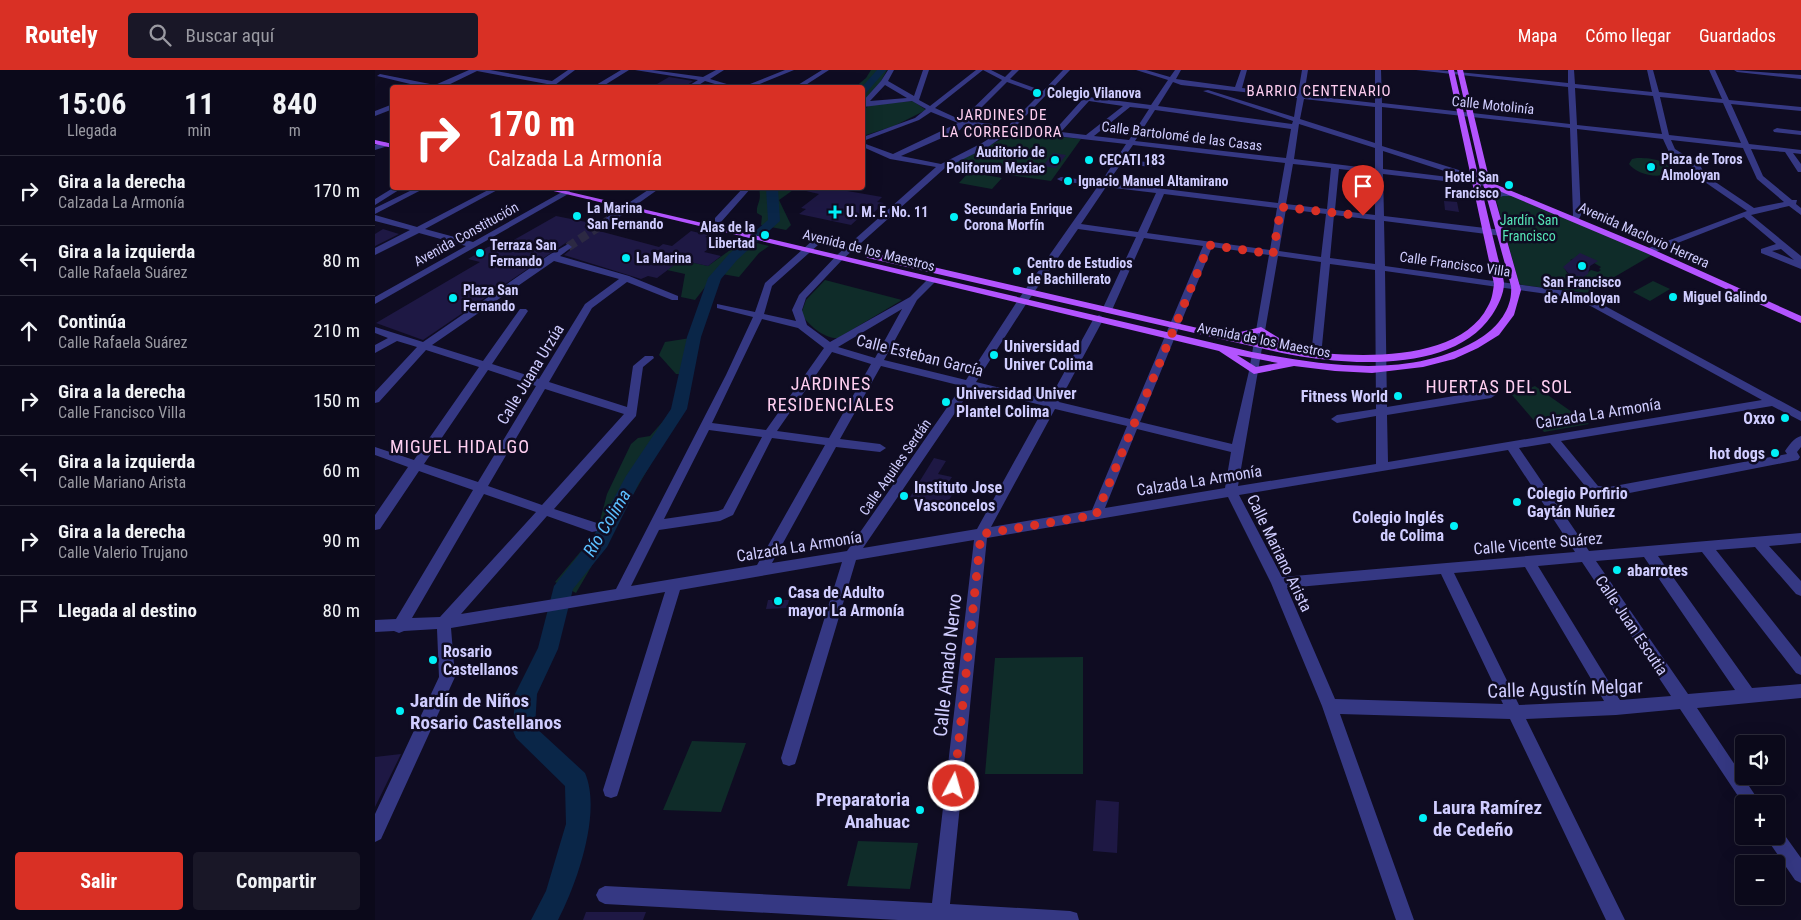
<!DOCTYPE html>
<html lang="es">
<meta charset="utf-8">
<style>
:root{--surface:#0b091a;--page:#191727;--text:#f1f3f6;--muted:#9a9aa2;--line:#2b2a39;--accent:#d93025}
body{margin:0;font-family:"Roboto Condensed",sans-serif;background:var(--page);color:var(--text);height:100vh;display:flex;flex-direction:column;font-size:19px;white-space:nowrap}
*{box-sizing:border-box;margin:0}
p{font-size:16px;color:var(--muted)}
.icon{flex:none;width:28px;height:28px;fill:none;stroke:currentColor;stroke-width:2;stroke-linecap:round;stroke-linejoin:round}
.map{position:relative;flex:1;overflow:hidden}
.drawer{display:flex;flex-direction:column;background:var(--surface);width:375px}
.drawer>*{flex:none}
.hud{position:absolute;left:15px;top:15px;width:475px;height:105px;border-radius:5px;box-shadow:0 5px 20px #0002,0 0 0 1px var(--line);background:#d93025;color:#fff;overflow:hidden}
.fabs{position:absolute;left:1360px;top:665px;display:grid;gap:10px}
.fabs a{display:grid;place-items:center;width:50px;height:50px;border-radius:5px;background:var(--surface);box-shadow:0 5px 20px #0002,0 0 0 1px var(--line);font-size:25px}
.pin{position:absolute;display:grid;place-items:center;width:42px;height:42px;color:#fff;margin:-51px -21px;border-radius:50% 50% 50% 0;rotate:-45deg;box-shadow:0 0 5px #0007}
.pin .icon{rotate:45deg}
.me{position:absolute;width:55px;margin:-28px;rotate:6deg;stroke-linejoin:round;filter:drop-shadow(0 0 4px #0008)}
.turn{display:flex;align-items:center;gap:18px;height:105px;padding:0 15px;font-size:22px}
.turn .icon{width:65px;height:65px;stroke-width:2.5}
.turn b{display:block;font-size:35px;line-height:42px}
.eta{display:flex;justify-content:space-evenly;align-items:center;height:85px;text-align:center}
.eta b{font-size:30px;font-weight:700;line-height:35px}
.action{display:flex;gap:10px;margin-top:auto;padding:10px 15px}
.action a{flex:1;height:58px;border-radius:5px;background:var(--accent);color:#fff;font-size:20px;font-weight:700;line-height:58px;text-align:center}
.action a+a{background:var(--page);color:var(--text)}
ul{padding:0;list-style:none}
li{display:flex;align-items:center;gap:15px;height:70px;padding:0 15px;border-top:1px solid var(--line)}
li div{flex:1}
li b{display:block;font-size:19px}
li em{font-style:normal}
header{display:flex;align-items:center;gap:30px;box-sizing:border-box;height:70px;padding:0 25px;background:var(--accent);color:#fff}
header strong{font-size:24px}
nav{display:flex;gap:28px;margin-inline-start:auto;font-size:18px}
.search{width:350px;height:45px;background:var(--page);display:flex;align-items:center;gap:12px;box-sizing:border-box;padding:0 18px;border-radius:5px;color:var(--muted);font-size:19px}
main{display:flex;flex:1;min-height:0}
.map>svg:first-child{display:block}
.green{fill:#0f2c29;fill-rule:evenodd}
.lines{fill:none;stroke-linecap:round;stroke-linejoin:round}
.river{fill:#0a2648;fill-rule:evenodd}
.building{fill:#1e1844}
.minor-tunnel{stroke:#2c2943;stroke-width:9;stroke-dasharray:9 5;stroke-linecap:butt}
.minor{fill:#353883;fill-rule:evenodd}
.major{fill:#b354ff;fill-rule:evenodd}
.route{stroke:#d93025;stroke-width:9;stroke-dasharray:0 16.2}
.poi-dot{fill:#00f1f8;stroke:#0f0c22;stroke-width:2}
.labels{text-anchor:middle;stroke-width:5;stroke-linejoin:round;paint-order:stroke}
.far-poi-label{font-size:14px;font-weight:bold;fill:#d0cdff;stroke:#0f0c22;text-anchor:start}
.far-street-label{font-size:14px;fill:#d0cdff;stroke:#0f0c22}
.far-park-label{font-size:14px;fill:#55e4b6;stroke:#0f0c22}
.far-neighbourhood-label{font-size:15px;letter-spacing:1px;fill:#ffcff1;stroke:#0f0c22}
.poi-label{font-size:16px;font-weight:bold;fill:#d0cdff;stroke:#0f0c22;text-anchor:start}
.street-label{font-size:16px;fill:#d0cdff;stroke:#0f0c22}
.neighbourhood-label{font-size:18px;letter-spacing:1px;fill:#ffcff1;stroke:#0f0c22}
.water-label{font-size:18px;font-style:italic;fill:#5bbfff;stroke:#0f0c22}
.near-street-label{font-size:19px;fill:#d0cdff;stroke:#0f0c22}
.near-poi-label{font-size:19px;font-weight:bold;fill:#d0cdff;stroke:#0f0c22;text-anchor:start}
</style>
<header>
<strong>Routely</strong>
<div class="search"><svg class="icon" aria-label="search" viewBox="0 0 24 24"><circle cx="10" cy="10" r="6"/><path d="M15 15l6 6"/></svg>Buscar aquí</div>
<nav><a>Mapa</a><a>Cómo llegar</a><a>Guardados</a></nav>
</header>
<main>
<section class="drawer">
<div class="eta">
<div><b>15:06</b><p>Llegada</p></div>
<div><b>11</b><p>min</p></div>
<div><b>840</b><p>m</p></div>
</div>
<ul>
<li><svg class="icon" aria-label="right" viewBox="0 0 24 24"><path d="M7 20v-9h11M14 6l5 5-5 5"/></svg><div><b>Gira a la derecha</b><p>Calzada La Armonía</p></div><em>170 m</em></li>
<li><svg class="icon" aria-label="left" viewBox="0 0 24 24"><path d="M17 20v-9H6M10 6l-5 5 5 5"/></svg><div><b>Gira a la izquierda</b><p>Calle Rafaela Suárez</p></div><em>80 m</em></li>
<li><svg class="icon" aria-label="ahead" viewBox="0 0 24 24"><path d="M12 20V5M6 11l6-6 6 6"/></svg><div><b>Continúa</b><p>Calle Rafaela Suárez</p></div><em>210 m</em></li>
<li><svg class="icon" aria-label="right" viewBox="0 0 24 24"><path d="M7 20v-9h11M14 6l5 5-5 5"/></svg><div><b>Gira a la derecha</b><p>Calle Francisco Villa</p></div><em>150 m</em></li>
<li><svg class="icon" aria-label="left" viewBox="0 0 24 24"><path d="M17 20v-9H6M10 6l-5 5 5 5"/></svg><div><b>Gira a la izquierda</b><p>Calle Mariano Arista</p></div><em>60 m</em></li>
<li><svg class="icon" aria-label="right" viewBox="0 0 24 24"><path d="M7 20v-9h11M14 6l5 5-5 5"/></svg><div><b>Gira a la derecha</b><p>Calle Valerio Trujano</p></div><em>90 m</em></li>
<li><svg class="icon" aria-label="arrive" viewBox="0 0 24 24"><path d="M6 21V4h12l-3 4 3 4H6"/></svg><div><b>Llegada al destino</b></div><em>80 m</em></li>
</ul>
<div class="action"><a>Salir</a><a>Compartir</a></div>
</section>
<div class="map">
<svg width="1426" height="850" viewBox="0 0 1426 850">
<rect width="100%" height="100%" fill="#0f0c22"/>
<path class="green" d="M496,0H512L505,13L488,32V18H479L491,8Z
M538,31L551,40L519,56L488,66V41L494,35Z
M641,62L706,69L676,111L573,96Z
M1262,88C1274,88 1291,89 1297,101C1286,110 1262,105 1254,94L1257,89Z
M594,102L627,108L617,119L584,113Z
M384,118H421L404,130L416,155L411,160L386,155L387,146L382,143C381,133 387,133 384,118Z
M1134,124L1277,185L1212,223L1147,215L1144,213L1120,126ZM1203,187L1222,191L1219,193L1226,197L1224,199L1226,200L1223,202L1216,200L1208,207L1192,203L1189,197L1200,193L1195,190Z
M369,170L394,176L384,183L364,207L341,203L320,230L306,227L310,204L292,200L306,190L333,196Z
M450,210L527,230L463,268C449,269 434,255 426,244L431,230Z
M1278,211L1295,219L1275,231L1258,222Z
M322,267L325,269L318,304H301L284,285L290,272Z
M1160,316L1214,354L1169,362L1137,325Z
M303,347L201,523L180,512L222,462L232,424L256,374L263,368L275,366L290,349Z
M708,587V704H610L620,588Z
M317,671L371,673L346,742L288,740Z
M483,771L543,773L535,819L472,816Z"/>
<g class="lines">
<path class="river" d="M502,0H511L491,23L488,24L486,18Z
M391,118H403L405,151L362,190L346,209L326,267L312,339L264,413L232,477L198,519L183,579L162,624L160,657L210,703C227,742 202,814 183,850H156L171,821L191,754L190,716L141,668L138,661L140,624L163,578L179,516L218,467L251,406L296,339L312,267L333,208L354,184L393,150Z"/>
</g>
<path class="building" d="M294,7L318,11L308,18L282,14Z
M678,83L691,85L681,98L668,96Z
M431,118H455L507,127L502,132L509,133L495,146L487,145L476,155L424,144L431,139L426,138L444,124L431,121Z
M1069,131L1082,132L1084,142L1070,140Z
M181,146L216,153L209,157L284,177L288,174L297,176L316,161L333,165L330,167L345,170L329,182L346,186L333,196L306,190L282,208L273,206L266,209L189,185L199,177L192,172L48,270L1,253L105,192L93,189L113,177L137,171Z
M8,159L24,164L0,176V164Z
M1205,183L1223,191L1215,196L1213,204L1208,207L1195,205L1188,197Z
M559,388L571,391L563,404L577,407L573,413L583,416L570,436L535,427Z
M393,530H414L412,538L391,539Z
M26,684L0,737V687Z
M721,730L744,732L742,783L718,781Z
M211,842H271L268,850H208Z"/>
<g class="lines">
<path class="minor-tunnel" d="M193,177L234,150"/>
<path class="minor" d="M94,0H115L177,11L193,0H200L176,18H168L172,14L102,1L67,18H52L2,6L5,4L60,15Z
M246,0H254L225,18H216Z
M260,0H277L328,7L341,0H349L335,9L365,18H353L330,11L319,18H310L323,10Z
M410,0H419L375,18H365Z
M447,0H454L426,18H418Z
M513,0H519L513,11L539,26L548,0H554L544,30L555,36L601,0H616L630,7L637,0H644L635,9L668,21L688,0H695L674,22L776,35L793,10L761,0H771L795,7L800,0H806L801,9L860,17L866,0H872L867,18L923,24L927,0H933L929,25L1000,33V0H1006L1007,33L1195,54L1193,17L1041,0H1063L1193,13V0H1199L1200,14L1277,22L1272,0H1278L1284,22L1347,29L1334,0H1340L1354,30L1426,37V41L1356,34L1374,74L1426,80V84L1418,83L1426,94V102H1423L1410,82L1376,79L1388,106L1417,130H1422L1421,134L1426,138V145L1414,136L1376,145L1426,186V199L1386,183V179L1401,174L1369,147L1277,183H1271V179L1372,141L1324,108L1319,98L1294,82L1288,69L1202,59L1206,145L1203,151L1200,152L1196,149L1198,145L1195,58L1007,37V76L1103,106L1104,108L1101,110L1117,114L1113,116L1008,104L1009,146L1127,160L1131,163L1127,166L1009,151L1010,196L1206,223L1426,342V351L1397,336L1186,371L1223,416L1234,417L1412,384L1410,381C1414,375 1419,368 1426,366V377L1422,382L1425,387L1423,390L1234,427H1224L1215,422L1175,373L1144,378L1214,481L1426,463V473L1394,476L1426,511V526L1421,524L1380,477L1341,480L1426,587V605L1421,603L1327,482L1283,486L1377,618L1426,614V628L1322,638L1386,734L1369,735L1305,639L1241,645L1151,649L1250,850H1231L1135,649L965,644L1039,850H1021L947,636L896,513L853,427L612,468L575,834L695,841L702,843L704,850H523L230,834L224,831L221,825L224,819L230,816L557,833L599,470L481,490L422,688L420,694L414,696L408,694L406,688L467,492L305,520L244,720L242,726L236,728L230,726L228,720L290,522L76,558L80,607L6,769L0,772V744L64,607L62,559L29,561L24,563L19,561L0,562V550L21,549L98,420L44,401L5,459L0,460V445L33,397L0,385V377L39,390L104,297L51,280L4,332L0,333V322L42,277L22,271L0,283V275L13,268L0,263V257L48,272L174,185L193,174L197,177L185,186L254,206L303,226V230H297L252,212L217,238L174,312L252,337L258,296L270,286H278L279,288L268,297L261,346L179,439L222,453L223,457L222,461L217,462L172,446L86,544L241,519L351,305L378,247L342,238V234L380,242L390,213L437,171H443V175L397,216L389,244L421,251L417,240L424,225L462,185L561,97L515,89L488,77V73L518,84L583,53L556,42L544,50L488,71V67L540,48L551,39L537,31L488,37V31L506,11ZM608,0L627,10L586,50L560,38ZM632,12L665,24L633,56L593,51ZM798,12L806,15L922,28L919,47L833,20L828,21L918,51L917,54L783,36ZM510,15L532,28L495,31ZM1200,18L1278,26L1287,64L1202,55ZM671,25L707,30L679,61L640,57ZM1285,27L1348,33L1366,73L1294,65ZM929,29L1000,37V73L925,49ZM714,31L748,36L711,65L686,62ZM755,37L774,39L754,70L719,66ZM780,40L916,59L911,88L760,71ZM924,54L1000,78V99L919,89ZM589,55L628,60L607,73L566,94L526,86L585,60ZM636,61L751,74L726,112L686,107L682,109L686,111L723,116L643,230L591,310L509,290L542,230L560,212V208H554L535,227L455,272L432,255L427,240L431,228L468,189L570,98L613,77ZM1296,70L1368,78L1382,109L1409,132L1379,138L1330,105L1325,95L1300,79ZM758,75L910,93L903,133L733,112L746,94L778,97L782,95L778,93L748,89ZM1008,81L1097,110H1098L1008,99ZM918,94L956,98L952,139L911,134ZM964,99L1000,103V145L960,140ZM731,117L781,123L763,162L706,154ZM789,124L902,138L895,180L772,163ZM911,139L951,144L946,187L904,181ZM959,145L1000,150V194L955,188ZM703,159L761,167L727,240L732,243L737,240L769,168L828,176L755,349L684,332L729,248L724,245L719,248L674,330L601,312L653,231ZM837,177L894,185L874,301L857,374L765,352ZM1406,179L1419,190L1397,181ZM903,186L946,192L936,286L941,289L946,286L955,194L1000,200L1001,339L962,345L956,349L962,353L1001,346V394L863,416ZM179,191L244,209L210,234L164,309L117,294L153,241L151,239H145L108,291L57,275ZM1010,201L1201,228L1387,330L1013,392L1012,345L1116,328L1122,324L1116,320L1012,337ZM527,239L500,288L463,277ZM387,249L423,258L449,278L391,360L337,353ZM457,282L496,294L454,368L402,361ZM506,296L587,316L472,481L397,493L461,377L505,382L511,378L505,374L465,369ZM113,300L161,316L103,412L49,394ZM597,318L670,336L602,459L488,478ZM170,319L249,344L167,435L113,416ZM680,339L752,356L717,440L616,457ZM762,359L856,382L850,418L730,438ZM334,360L387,367L348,439L343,441L289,449ZM397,368L450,375L382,495L256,516L284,460L345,451L358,445ZM1133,380L1200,482L907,507L864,425ZM109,424L161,442L65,547L37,548ZM1269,487L1360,620L1313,624L1221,491ZM1207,492L1296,626L1245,630L1163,496ZM1150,497L1229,631L1144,635L1079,503ZM1066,504L1128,634L960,629L912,518Z
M1359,0L1426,5V9L1362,2Z
M18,34V39L0,46V41Z
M1402,58L1426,61V65L1399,62L1398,60Z
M10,72L14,74L13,76L0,80V75Z
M18,118H27L0,135V129Z
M41,118H50L0,144V138Z
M117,118H126L50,159L98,172L187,122L186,118H194L195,123L0,234V227L91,176L44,163L0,185V178L35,160L0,151V145L42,157Z
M276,118H285L237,152H231V148Z
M368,118H376L346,152H340V148Z
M1127,121L1143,124L1139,126H1128L1116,130L1112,128Z
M1401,758L1406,760L1426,788V813L1420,810L1394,772L1391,766H1401Z"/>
<path class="major" d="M1073,0H1079L1104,109H1107L1082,0H1088L1115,112L1277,179L1426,246V253L1271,183L1117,118L1146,220L1139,245L1124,265L1103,278L1079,289L1048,297L997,303L960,301L919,296L879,304L844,281L166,118H178L877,282C951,296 1040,310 1107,267C1124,256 1138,237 1136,216L1108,114L1105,113C1111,137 1116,160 1122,184C1124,193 1128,204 1129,213C1129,224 1123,236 1117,245C1077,305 968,295 907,283L493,188L488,185L493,182L853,265L886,257L917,276L918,279C971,288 1084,295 1113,236C1117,230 1118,221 1119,214ZM884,263L902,276L866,268ZM862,285L903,293L881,297Z
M0,70L18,74V78L0,74Z"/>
</g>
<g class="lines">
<path class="route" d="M579,716L606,464L721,445L834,175L898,184L906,137L988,146"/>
</g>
<g class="poi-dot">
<circle cx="662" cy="23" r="5"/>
<circle cx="680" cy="90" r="5"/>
<circle cx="714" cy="90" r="5"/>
<circle cx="1276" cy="97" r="5"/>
<circle cx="693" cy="111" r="5"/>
<circle cx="1134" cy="115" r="5"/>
<path d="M457.5 134.5h5v5h5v5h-5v5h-5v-5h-5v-5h5z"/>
<circle cx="202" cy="146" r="5"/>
<circle cx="579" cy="147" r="5"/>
<circle cx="390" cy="165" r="5"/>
<circle cx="105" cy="183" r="5"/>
<circle cx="251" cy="188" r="5"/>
<circle cx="1207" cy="196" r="5"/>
<circle cx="642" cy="201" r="5"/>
<circle cx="1298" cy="227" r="5"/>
<circle cx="78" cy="228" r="5"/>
<circle cx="619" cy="285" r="5"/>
<circle cx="1023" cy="326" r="5"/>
<circle cx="571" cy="332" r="5"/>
<circle cx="1410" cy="348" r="5"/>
<circle cx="1400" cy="383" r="5"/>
<circle cx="529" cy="426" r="5"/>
<circle cx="1142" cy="432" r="5"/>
<circle cx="1079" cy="456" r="5"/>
<circle cx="1242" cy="500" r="5"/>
<circle cx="403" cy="531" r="5"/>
<circle cx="58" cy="590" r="5"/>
<circle cx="25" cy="641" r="5"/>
<circle cx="545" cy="740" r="5"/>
<circle cx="1048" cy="748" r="5"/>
</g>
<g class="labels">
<g class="far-poi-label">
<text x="672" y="28">Colegio Vilanova</text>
<text x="670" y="87" text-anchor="end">Auditorio de<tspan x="670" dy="16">Poliforum Mexiac</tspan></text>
<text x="1286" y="94">Plaza de Toros<tspan x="1286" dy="16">Almoloyan</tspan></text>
<text x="724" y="95">CECATI 183</text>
<text x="1124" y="112" text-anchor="end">Hotel San<tspan x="1124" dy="16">Francisco</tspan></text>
<text x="703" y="116">Ignacio Manuel Altamirano</text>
<text x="212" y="143">La Marina<tspan x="212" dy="16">San Fernando</tspan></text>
<text x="589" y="144">Secundaria Enrique<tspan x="589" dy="16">Corona Morfín</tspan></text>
<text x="471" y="147">U. M. F. No. 11</text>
<text x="380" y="162" text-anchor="end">Alas de la<tspan x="380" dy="16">Libertad</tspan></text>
<text x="115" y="180">Terraza San<tspan x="115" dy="16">Fernando</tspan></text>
<text x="261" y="193">La Marina</text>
<text x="652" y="198">Centro de Estudios<tspan x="652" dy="16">de Bachillerato</tspan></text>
<text x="1207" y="217" text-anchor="middle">San Francisco<tspan x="1207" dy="16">de Almoloyan</tspan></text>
<text x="88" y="225">Plaza San<tspan x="88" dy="16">Fernando</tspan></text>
<text x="1308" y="232">Miguel Galindo</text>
</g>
<g class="far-street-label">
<text transform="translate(1118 35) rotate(6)" y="5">Calle Motolinía</text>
<text transform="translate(807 66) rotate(7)" y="5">Calle Bartolomé de las Casas</text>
<text transform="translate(91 164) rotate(-29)" y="5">Avenida Constitución</text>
<text transform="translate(1269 165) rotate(24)" y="5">Avenida Maclovio Herrera</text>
<text transform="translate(494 180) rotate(14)" y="5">Avenida de los Maestros</text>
<text transform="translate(1080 194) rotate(8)" y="5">Calle Francisco Villa</text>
<text transform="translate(889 270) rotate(11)" y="5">Avenida de los Maestros</text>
<text transform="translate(520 397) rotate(-55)" y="5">Calle Aquiles Serdán</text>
</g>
<g class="far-park-label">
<text x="1154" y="155">Jardín San<tspan x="1154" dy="16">Francisco</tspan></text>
</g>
<g class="far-neighbourhood-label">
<text x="944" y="26">BARRIO CENTENARIO</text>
<text x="627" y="50">JARDINES DE<tspan x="627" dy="17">LA CORREGIDORA</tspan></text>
</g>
<g class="poi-label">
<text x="629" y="282">Universidad<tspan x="629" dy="18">Univer Colima</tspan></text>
<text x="581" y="329">Universidad Univer<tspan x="581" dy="18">Plantel Colima</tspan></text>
<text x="1013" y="332" text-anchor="end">Fitness World</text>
<text x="1400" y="354" text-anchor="end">Oxxo</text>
<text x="1390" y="389" text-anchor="end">hot dogs</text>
<text x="539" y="423">Instituto Jose<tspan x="539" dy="18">Vasconcelos</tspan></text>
<text x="1152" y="429">Colegio Porfirio<tspan x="1152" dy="18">Gaytán Nuñez</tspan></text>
<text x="1069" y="453" text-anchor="end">Colegio Inglés<tspan x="1069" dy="18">de Colima</tspan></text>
<text x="1252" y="506">abarrotes</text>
<text x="413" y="528">Casa de Adulto<tspan x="413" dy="18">mayor La Armonía</tspan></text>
<text x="68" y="587">Rosario<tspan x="68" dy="18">Castellanos</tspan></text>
</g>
<g class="street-label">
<text transform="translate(545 285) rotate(14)" y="6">Calle Esteban García</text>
<text transform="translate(155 304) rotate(-59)" y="6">Calle Juana Urzúa</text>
<text transform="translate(1223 343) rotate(-9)" y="6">Calzada La Armonía</text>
<text transform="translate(824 410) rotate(-9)" y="6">Calzada La Armonía</text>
<text transform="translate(1163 473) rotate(-5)" y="6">Calle Vicente Suárez</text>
<text transform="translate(424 476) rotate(-9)" y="6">Calzada La Armonía</text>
<text transform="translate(905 483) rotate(64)" y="6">Calle Mariano Arista</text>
<text transform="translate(1257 555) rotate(56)" y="6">Calle Juan Escutia</text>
</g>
<g class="neighbourhood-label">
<text x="456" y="320">JARDINES<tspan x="456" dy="21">RESIDENCIALES</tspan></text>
<text x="1124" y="323">HUERTAS DEL SOL</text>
<text x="85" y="383">MIGUEL HIDALGO</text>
</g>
<g class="water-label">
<text transform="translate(232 453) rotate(-59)" y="6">Río Colima</text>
</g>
<g class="near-street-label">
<text transform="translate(572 595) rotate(-84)" y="7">Calle Amado Nervo</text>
<text transform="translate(1190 618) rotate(-2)" y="7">Calle Agustín Melgar</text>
</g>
<g class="near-poi-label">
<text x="35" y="637">Jardín de Niños<tspan x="35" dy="22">Rosario Castellanos</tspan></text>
<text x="535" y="736" text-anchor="end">Preparatoria<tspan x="535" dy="22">Anahuac</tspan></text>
<text x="1058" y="744">Laura Ramírez<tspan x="1058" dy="22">de Cedeño</tspan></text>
</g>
</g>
</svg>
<div class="fabs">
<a><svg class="icon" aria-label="sound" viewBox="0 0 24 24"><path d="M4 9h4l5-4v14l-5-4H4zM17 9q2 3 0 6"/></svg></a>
<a>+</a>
<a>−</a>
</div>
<div class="pin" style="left:988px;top:146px;background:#d93025"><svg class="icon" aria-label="arrive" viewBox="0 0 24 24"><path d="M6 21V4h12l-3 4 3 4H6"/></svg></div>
<svg class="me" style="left:579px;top:716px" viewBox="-20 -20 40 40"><circle r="17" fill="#d93025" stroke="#fff" stroke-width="3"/><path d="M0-11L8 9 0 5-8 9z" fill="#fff"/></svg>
<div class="hud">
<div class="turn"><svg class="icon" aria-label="right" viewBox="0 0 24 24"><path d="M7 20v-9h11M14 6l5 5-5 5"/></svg><div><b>170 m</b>Calzada La Armonía</div></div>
</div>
</div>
</main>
